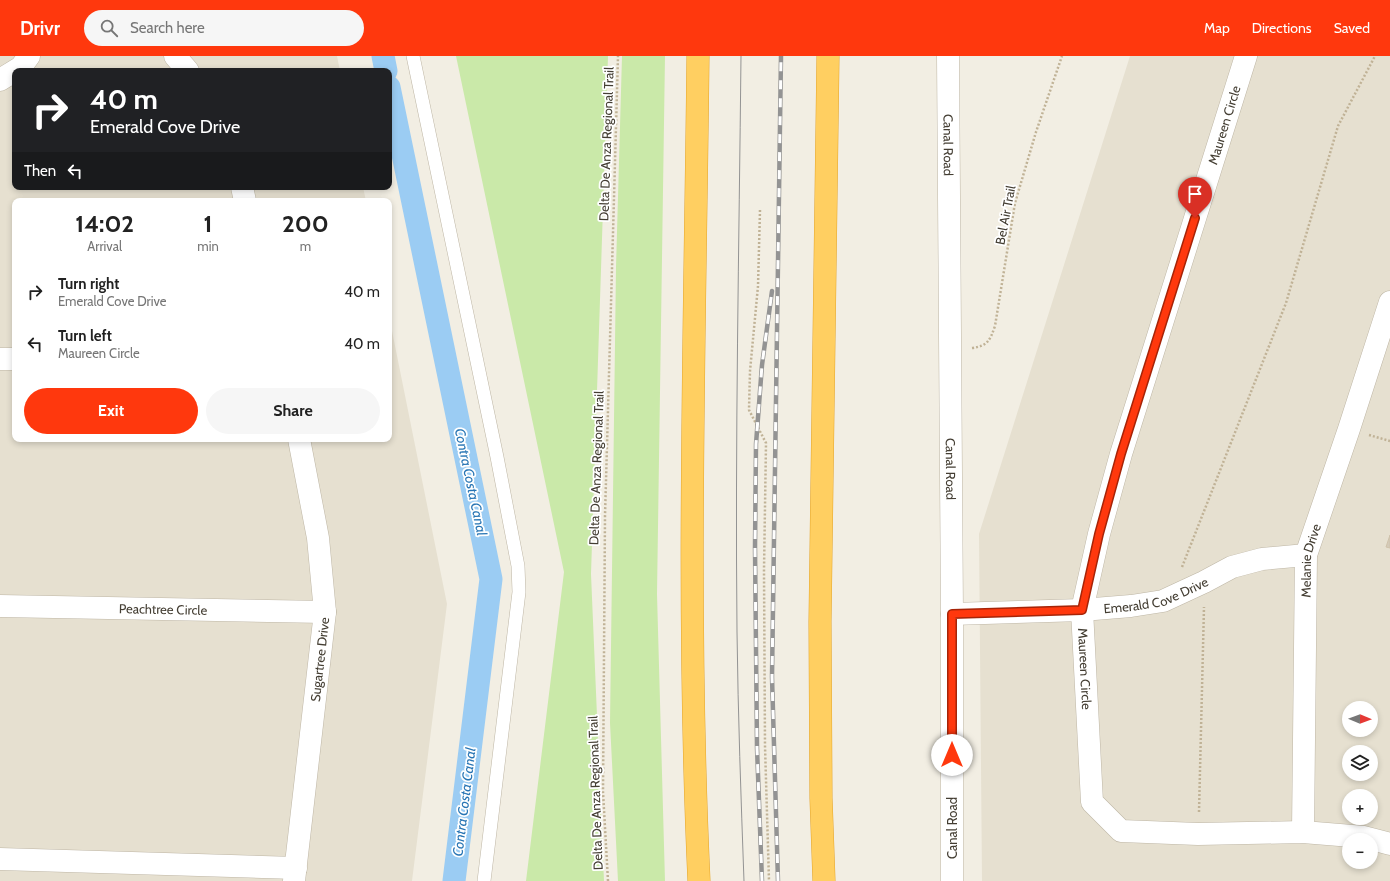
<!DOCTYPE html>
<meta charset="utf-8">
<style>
:root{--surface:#fff;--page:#f6f6f6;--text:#222;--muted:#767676;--accent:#ff380d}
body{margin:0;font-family:Cabin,sans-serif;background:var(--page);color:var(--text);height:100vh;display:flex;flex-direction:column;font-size:15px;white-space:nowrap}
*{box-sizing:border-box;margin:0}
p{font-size:13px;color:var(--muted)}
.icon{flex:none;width:22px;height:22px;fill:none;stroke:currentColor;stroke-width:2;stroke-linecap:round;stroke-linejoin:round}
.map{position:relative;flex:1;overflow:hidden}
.drawer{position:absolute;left:12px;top:142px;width:380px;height:244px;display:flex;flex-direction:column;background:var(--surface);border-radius:8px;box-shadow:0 2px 6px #0003}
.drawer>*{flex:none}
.banner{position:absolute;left:12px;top:12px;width:380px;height:122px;border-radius:8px;box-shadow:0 2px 6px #0003;background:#202124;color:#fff;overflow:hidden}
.needle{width:26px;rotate:91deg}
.tools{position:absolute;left:1342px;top:645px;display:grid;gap:8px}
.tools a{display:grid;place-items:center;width:36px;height:36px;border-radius:50%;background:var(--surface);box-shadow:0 2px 6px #0003;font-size:20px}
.pin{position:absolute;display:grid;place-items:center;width:34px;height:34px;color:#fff;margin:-41px -17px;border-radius:50% 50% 50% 0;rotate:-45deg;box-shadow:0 0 4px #0007}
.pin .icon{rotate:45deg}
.me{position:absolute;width:44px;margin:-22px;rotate:0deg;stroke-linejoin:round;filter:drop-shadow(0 0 3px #0008)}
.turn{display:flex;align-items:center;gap:14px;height:84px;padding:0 12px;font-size:18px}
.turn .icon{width:52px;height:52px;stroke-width:2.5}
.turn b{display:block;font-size:28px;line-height:34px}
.then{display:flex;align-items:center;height:38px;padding:0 12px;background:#0003;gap:8px;font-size:15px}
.eta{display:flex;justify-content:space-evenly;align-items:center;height:68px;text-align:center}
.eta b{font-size:24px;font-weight:700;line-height:28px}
.button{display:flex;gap:8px;margin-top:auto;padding:8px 12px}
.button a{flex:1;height:46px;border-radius:24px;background:var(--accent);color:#fff;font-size:16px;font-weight:700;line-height:46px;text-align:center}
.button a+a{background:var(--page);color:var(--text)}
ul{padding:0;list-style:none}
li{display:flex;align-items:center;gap:12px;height:52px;padding:0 12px}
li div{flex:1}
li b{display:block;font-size:15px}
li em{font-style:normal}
header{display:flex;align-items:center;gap:24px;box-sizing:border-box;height:56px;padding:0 20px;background:var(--accent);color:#fff}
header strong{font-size:19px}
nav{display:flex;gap:22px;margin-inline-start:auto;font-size:14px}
.search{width:280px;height:36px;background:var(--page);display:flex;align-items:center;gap:10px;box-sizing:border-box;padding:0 14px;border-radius:22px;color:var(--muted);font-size:15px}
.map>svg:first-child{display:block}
.residential{fill:#e6e0d0;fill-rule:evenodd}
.green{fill:#cae9a9}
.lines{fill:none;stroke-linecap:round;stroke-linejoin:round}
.canal{stroke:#9bccf3;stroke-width:23}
.building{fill:#d4cab8;stroke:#cfc2ab}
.service-casing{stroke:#beb6a5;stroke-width:14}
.minor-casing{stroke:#beb6a5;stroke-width:23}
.tertiary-casing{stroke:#beb6a5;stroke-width:23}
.motorway-casing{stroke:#e4a52b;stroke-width:23}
.path{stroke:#c0b296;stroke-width:2.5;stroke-dasharray:2 2;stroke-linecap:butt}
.service{stroke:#fff;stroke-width:13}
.minor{stroke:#fff;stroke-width:22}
.tertiary{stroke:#fff;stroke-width:22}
.motorway{stroke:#ffcf61;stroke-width:22}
.tram{stroke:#939393;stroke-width:1}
.rail-casing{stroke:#939393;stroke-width:4.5}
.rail{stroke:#fff;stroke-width:3;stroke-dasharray:9;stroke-linecap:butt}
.route-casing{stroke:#a62408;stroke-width:10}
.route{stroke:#ff380d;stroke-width:7}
.labels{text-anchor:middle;stroke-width:3.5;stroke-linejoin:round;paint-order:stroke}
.street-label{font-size:13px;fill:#443e33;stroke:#fff}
.water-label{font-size:14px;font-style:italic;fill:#2875b4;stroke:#fff}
</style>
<header>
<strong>Drivr</strong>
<div class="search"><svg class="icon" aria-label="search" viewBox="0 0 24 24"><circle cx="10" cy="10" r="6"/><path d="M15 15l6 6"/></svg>Search here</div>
<nav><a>Map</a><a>Directions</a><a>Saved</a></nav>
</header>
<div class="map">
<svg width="1390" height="825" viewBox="0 0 1390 825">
<rect width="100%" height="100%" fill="#f2eee3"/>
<path class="residential" d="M0,0H337L340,15H15V131H363L366,145H15V383H389V260L447,548L412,825H0Z
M1130,0H1390V825H982L979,478ZM1349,652H1371V674H1349ZM1349,696H1371V718H1349ZM1349,740H1371V762H1349ZM1349,784H1371V806H1349Z"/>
<path class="green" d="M456,0H608L591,518L604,825H526L564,516Z
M622,0H665L657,538L665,825H618L610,667L616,211Z"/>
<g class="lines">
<path class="canal" d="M383,0L386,15
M389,31L491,523L454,825"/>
</g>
<path class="building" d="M1390,479V492L1386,491Z"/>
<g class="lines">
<g class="service-casing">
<path id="service" d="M413,0L497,401L518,510L519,536L484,825"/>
</g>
<g class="minor-casing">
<g id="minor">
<path d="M175,0L188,15"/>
<path id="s1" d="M1246,0L1121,398L1099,478L1082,554L1092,746L1121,775L1198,778L1303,776L1364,781L1390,788"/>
<path d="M0,24L21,11L29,0"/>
<path d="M242,131L245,145"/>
<path d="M0,303H15"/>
<path id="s2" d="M0,550L325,556"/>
<path id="s3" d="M952,558L1082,554L1131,550L1163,545L1204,526L1232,511L1262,503L1306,499"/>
<path id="s4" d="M1303,776L1306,499L1349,373L1390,246"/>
<path d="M0,803L296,812"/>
<path id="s5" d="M294,825L325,556L318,482L299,383"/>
</g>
</g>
<g class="tertiary-casing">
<g id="tertiary">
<path id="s6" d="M948,0L952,558V825"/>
</g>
</g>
<g class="motorway-casing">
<path id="motorway" d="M698,0C695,275 686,550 699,825
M824,825L821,742L820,566L828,0"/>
</g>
<path class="path" d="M760,154L758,230L750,315L749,354L766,387L764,514L765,690L769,825
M972,292C988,290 990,284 995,270L1015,147L1036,76L1062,0
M1369,379L1390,385
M1182,511L1286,247L1338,70L1375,0
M1199,756L1204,551
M608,825L603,736L605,460L618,0"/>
<use href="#service" class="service"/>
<use href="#minor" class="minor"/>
<use href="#tertiary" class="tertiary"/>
<use href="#motorway" class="motorway"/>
<path class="tram" d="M741,0C739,192 735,384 737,576C738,659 741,742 744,825"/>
<g class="rail-casing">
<path id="rail" d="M762,825L757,692L755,492L756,388L762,309L772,235
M778,825L772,621L781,0"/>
</g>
<use href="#rail" class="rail"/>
</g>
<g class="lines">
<g class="route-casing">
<path id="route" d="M952,699V558L1082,554L1099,478L1121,398L1195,162"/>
</g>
<use href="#route" class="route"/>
</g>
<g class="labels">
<g class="street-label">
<text transform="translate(1224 69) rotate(-73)" y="5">Maureen Circle</text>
<text transform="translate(606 88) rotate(-88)" y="5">Delta De Anza Regional Trail</text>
<text dy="5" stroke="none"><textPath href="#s6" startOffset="89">Canal Road</textPath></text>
<text transform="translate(1005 159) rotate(-79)" y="5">Bel Air Trail</text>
<text transform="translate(596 412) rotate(-88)" y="5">Delta De Anza Regional Trail</text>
<text dy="5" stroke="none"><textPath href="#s6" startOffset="413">Canal Road</textPath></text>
<text dy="5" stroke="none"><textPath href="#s4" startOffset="272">Melanie Drive</textPath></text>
<text dy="5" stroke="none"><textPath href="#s3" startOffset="206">Emerald Cove Drive</textPath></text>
<text dy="5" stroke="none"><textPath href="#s2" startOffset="163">Peachtree Circle</textPath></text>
<text dy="5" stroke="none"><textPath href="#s5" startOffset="223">Sugartree Drive</textPath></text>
<text dy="5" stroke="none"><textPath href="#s1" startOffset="637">Maureen Circle</textPath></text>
<text transform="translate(595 737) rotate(-92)" y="5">Delta De Anza Regional Trail</text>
<text transform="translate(952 772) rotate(-90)" y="5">Canal Road</text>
</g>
<g class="water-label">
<text transform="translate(471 426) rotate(78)" y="5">Contra Costa Canal</text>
<text transform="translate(464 746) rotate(-83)" y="5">Contra Costa Canal</text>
</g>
</g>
</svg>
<div class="tools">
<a><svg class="needle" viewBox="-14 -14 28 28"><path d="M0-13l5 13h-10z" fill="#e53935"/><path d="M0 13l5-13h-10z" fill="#767676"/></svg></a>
<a><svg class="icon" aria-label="layers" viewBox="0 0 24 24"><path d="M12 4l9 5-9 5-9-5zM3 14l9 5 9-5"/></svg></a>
<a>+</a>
<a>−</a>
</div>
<div class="pin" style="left:1195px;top:162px;background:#d93025"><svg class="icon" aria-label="arrive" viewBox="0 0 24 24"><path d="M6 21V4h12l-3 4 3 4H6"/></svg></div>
<svg class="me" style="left:952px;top:699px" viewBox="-20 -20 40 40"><circle r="19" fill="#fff"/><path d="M0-13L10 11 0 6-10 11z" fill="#ff380d"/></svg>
<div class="banner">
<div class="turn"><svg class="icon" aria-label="right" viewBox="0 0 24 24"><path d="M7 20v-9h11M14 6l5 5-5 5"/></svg><div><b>40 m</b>Emerald Cove Drive</div></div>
<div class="then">Then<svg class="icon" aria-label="left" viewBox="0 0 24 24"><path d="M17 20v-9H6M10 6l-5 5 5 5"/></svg></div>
</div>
<section class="drawer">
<div class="eta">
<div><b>14:02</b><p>Arrival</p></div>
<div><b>1</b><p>min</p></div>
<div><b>200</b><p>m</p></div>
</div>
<ul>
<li><svg class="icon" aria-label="right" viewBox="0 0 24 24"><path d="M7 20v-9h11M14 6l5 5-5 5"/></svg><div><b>Turn right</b><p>Emerald Cove Drive</p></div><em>40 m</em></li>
<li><svg class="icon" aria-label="left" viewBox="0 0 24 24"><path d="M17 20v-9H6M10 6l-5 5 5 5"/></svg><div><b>Turn left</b><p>Maureen Circle</p></div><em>40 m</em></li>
</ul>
<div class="button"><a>Exit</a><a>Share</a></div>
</section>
</div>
